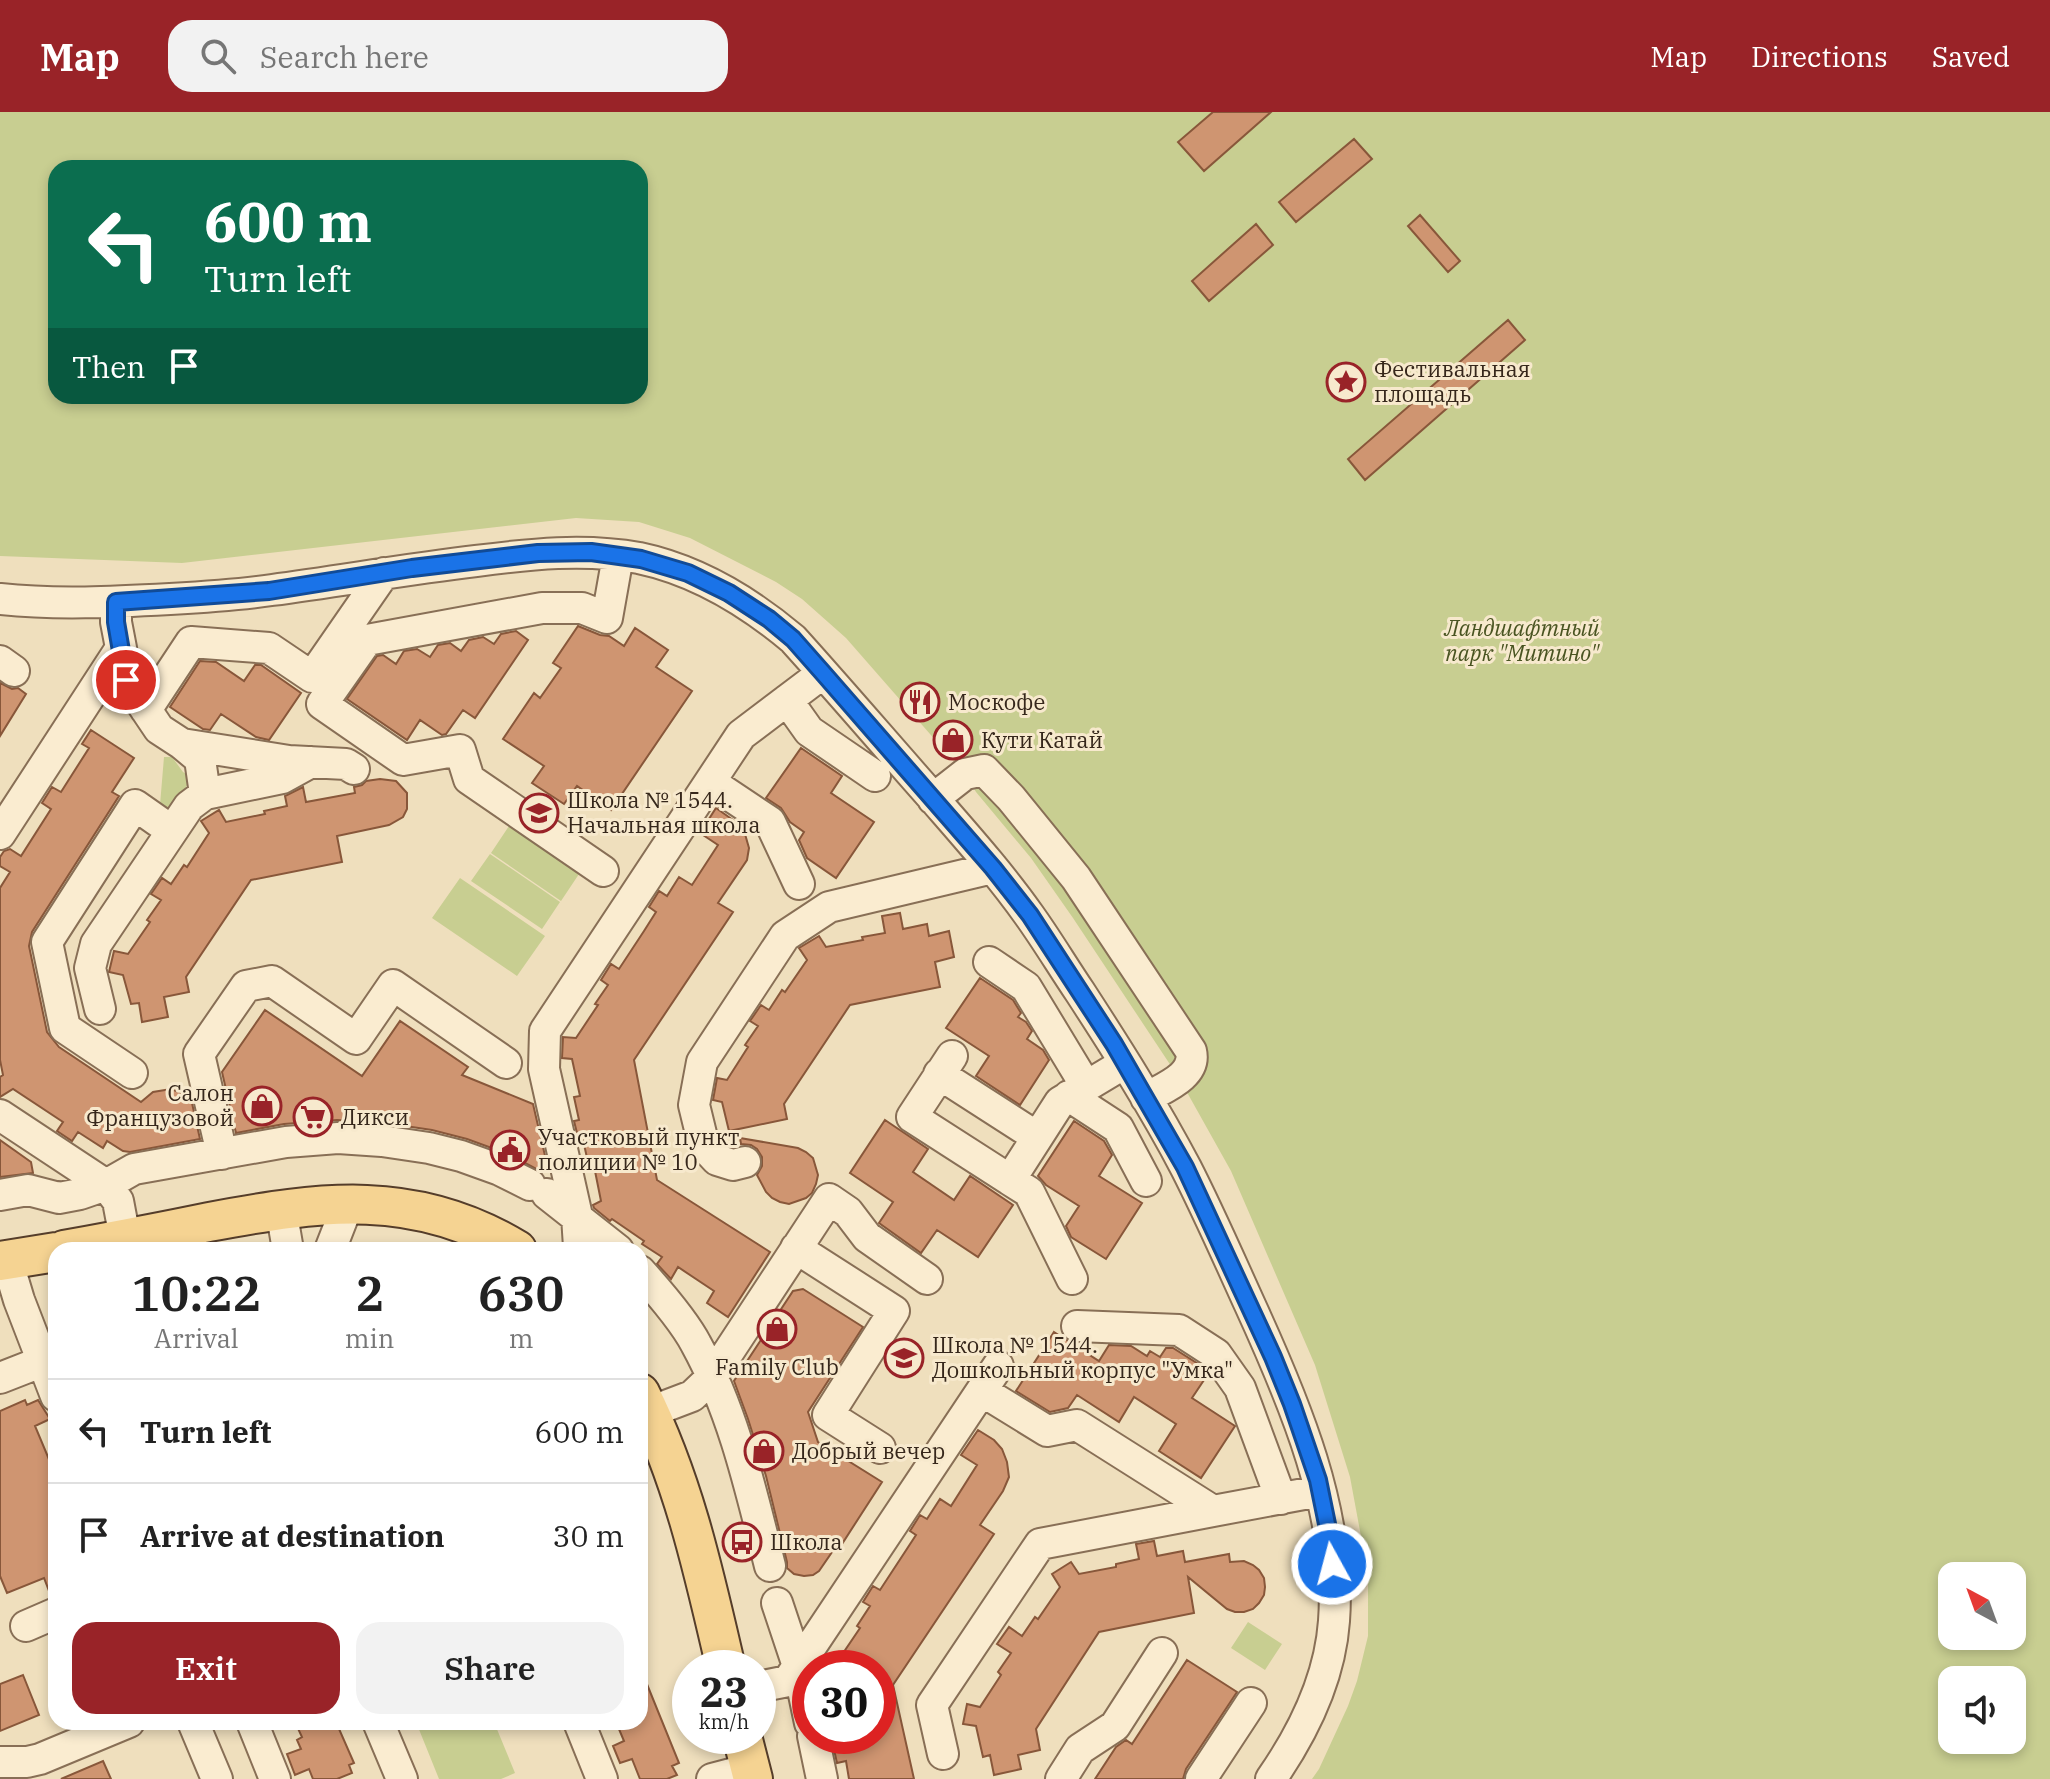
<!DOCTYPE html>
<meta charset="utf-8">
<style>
:root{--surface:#fff;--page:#f2f2f2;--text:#222;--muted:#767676;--line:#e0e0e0;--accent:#992328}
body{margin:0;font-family:"IBM Plex Serif",serif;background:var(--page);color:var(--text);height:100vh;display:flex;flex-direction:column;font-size:30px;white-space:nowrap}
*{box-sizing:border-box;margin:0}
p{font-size:26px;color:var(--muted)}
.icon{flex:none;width:44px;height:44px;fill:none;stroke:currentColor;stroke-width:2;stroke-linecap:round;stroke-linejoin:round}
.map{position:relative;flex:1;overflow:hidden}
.details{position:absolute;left:48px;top:1130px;width:600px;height:488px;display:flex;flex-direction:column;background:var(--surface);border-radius:24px;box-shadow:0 4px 12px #0003}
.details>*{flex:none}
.hud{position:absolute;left:48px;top:48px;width:600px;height:244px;border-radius:24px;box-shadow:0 4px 12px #0003;background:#0b6e4f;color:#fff;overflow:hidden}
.needle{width:52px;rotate:319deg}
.tools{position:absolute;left:1938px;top:1450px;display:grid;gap:16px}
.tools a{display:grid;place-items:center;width:88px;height:88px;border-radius:16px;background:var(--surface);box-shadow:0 4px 12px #0003;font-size:40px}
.speed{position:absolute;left:672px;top:1538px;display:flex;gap:16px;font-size:40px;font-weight:700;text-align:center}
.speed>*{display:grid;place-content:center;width:104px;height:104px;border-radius:50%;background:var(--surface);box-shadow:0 4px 12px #0003;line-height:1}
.speed small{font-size:20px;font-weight:400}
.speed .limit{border:12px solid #d22;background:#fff;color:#111}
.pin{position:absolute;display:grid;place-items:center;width:68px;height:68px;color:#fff;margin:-34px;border:4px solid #fff;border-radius:50%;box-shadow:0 2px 8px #0007}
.me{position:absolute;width:88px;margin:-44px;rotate:353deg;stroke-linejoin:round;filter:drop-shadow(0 0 6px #0008)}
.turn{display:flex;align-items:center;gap:28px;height:168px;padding:0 24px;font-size:36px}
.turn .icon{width:104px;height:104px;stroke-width:2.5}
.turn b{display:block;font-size:56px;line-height:68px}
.then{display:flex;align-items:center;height:76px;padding:0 24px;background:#0003;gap:16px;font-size:30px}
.eta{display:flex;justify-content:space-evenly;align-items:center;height:136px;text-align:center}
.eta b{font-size:48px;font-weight:600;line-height:56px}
.primary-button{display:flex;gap:16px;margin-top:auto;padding:16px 24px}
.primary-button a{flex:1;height:92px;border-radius:24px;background:var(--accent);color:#fff;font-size:32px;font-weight:600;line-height:92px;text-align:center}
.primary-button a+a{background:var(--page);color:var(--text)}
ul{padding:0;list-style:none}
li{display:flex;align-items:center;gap:24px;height:104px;padding:0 24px;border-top:2px solid var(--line)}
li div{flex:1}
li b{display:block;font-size:30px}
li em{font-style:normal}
header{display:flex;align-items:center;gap:48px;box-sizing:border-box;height:112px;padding:0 40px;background:var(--accent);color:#fff}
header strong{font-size:38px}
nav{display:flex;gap:44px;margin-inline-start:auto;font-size:28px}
.search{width:560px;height:72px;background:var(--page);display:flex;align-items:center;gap:20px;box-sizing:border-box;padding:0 28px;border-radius:24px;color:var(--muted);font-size:30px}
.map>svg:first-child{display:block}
.green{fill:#c8ce91;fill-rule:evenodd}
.building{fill:#cf9571;stroke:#88573a;stroke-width:2}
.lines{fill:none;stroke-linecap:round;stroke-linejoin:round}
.minor-casing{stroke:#886f56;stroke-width:34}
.major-casing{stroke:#553d2a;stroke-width:42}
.minor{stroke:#faecd0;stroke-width:30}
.major{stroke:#f5d392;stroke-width:38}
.route-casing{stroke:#114b97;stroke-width:20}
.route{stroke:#1a73e8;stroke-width:14}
.labels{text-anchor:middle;stroke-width:6;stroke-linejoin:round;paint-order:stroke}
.poi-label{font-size:22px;fill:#36271b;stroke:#f7e9cd;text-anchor:start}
.park-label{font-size:22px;font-style:italic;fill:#495421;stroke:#f7e9cd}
</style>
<header>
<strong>Map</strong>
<div class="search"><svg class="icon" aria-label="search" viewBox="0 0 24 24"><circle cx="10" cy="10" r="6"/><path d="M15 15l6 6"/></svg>Search here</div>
<nav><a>Map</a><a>Directions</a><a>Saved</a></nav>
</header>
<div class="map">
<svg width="2050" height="1667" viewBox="0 0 2050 1667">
<rect width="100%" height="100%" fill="#efdfbd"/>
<path class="green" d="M0,0H2050V1667H1312L1319,1657L1348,1594L1357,1569L1368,1524V1462L1350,1365L1315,1253L1231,1059L1179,966L1073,806L1031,746L976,680L965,662L846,526L802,487L776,470L690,426L639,410L576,406L182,451L0,444ZM56,56H640V284H56ZM1952,1464H2012V1524H1952ZM1952,1568H2012V1628H1952Z
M164,645H172L183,660L192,666L169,700L160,693Z
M509,714L579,762L561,789L491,741Z
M490,742L560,790L542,817L471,769Z
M460,766L545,824L517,864L432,806Z
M1248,1510L1282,1532L1265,1558L1231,1536Z
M416,1610H494L515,1661L501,1667H439Z"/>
<path class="building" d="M1213,0H1271L1204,59L1178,30Z
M1354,27L1372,47L1296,110L1279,90Z
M1420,103L1460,149L1448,160L1408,114Z
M1256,112L1273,133L1209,189L1192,169Z
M1508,208L1525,228L1365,368L1348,347Z
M578,514L600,523L609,524L624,534L635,516L668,538L656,555L692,579L611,698L577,674L564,692L532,671L544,654L503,627L534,581L540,586L561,556L553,551Z
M516,519L528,528L475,606L463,598L446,622L442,623L420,608L407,628L347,587L377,544L383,543L396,552L404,539L417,537L430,545L438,533L450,531L461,539L469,528L483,525L494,532L501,522Z
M200,549L216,550L244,569L255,553H261L301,581L269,628L256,625L221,602L210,618L203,617L170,595Z
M0,571L12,577L18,576L26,582L0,624Z
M91,618L134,646L112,680L119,684L32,820L29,834L47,920L59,935L141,990L153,980L171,977L179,980L192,991L200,1027L130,1040L123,1039L107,1029L103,1036L78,1020L72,1029L57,1019L63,1010L13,977L0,985V965L3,963L0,948V776L10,760L0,754V745L4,739L10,737L21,744L51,697L42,691L52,675L61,680L89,636L82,632Z
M801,636L842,664L831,681L874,710L836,766L807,746L799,728L804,720L790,710L781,696L766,686Z
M380,667L396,669L407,681V697L403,705L389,713L337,724L342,750L251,768L186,865L189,880L164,885L168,905L142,910L139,891L131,892L123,863L109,860L114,839L128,842L150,810L147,808L161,788L151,782L162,766L171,772L184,753L187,755L209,721L201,709L219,698L226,710L265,702L264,699L287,694L285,684L303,675L306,690L355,681L354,675L362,673L366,669Z
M716,696L743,715L749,736L747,748L718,791L733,800L634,948L657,1068L770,1140L728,1205L707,1191L714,1179L678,1155L671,1167L657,1152L662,1145L642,1132L644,1129L612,1107L610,1109L594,1096L593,1093L601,1089L593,1049L588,1050L583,1028L579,1029L574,1009L579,1008L574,985L580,984L572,947L562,946L563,925L576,926L598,893L595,892L608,873L601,868L611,852L619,857L644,819L656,800L649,795L659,779L667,784L679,765L692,773L718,733L700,721Z
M900,801L903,817L927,812L929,824L949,819L954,845L935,850L940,875L850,893L784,992L787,1007L729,1019L722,990L713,988L717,966L727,968L748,935L745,933L758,914L750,909L761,893L769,898L782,878L785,880L807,848L799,836L819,824L826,835L863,828L862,825L885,821L882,804Z
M980,866L1013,888L1021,901L1018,905L1026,910L1032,919L1027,927L1043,938L1049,948L1020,993L976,964L989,944L946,916Z
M265,898L362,964L400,909L468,955L462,963L533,992L546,1048L542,1060L508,1042L467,1027L432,1018L385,1011L337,1008L284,1012L236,1021L222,960Z
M885,1008L928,1037L913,1060L954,1088L970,1064L1013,1093L978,1145L937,1118L921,1141L879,1111L893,1090L850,1061Z
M1074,1009L1104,1029L1112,1043L1099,1064L1142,1091L1106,1147L1071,1125L1066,1114L1079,1094L1046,1073L1038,1064Z
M740,1026L798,1036L806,1040L813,1046L818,1063L816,1072L812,1081L806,1086L789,1092L780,1090L772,1086L766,1080L757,1063L762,1054V1045L757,1037L751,1033L741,1032Z
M0,1028L31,1050L33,1061L0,1065Z
M803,1177L863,1215L808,1300L818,1330L882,1370L842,1432L839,1430L819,1459L813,1463L804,1464L794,1462L787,1456V1450L766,1364L748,1307L734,1269L793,1179Z
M1054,1220L1099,1249L1109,1233L1131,1234L1147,1244L1150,1239L1160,1245L1166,1236H1173L1203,1255L1208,1262L1192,1286L1235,1314L1201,1366L1159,1339L1176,1312L1134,1285L1119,1310L1077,1283L1068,1296L1050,1300L1016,1279Z
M25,1288L27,1293L38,1288L50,1307L35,1314L56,1364V1483L51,1484L44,1466L7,1481L0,1464V1299Z
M978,1318L994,1328L1002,1337L1007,1350L1009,1365L1003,1379L980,1413L994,1422L893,1573L914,1667H849L846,1649L837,1651L833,1633L842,1631L841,1624H878V1556H833L860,1516L857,1514L870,1494L863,1490L873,1474L880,1478L916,1423L910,1419L920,1403L927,1407L940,1387L951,1394L977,1353L961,1343Z
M1154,1429L1157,1444L1183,1439L1185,1450L1229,1442L1230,1450L1244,1449L1253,1453L1259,1458L1264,1466L1265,1475L1264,1483L1259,1491L1253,1497L1244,1500H1235L1227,1497L1188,1465L1194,1501L1099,1520L1036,1617L1040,1638L1018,1643L1021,1657L994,1663L990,1643L983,1645L976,1614L963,1612L967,1592L980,1595L1001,1563L998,1560L1011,1541L997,1532L1009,1515L1022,1524L1035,1505L1038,1507L1060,1475L1052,1462L1071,1450L1079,1462L1116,1455V1452L1139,1447L1136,1432Z
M1187,1548L1237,1580L1186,1657L1183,1667H1095L1116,1635L1126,1628L1132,1632Z
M640,1555L679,1651L672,1654L677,1663L667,1667H640L632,1647L620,1651L613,1634L624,1629L616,1610H640Z
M23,1563L39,1603L0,1619V1572Z
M295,1610H336L354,1651L349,1653L352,1661L337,1667H313L309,1657L295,1663L287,1642L301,1637L297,1628L302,1625Z
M103,1649L111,1667H61Z"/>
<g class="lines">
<g class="minor-casing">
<path id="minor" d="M0,487C56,493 114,490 170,487C204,485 238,483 272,478C340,469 408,457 476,449C531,442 584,436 639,446C696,458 749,490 793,527C840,579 886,633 933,686C966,724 1000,762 1029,803C1047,828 1063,855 1080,880C1117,937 1154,995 1186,1056C1209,1101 1229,1147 1250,1193C1294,1289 1342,1401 1334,1509C1330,1566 1303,1621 1271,1667
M121,536L126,568L159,617L182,632L289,649L346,652L354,657
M0,549L14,559
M787,588L809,619L875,664
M146,598L191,530L269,536L312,565L384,461
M182,632L200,647L205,682L282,666L311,650
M710,670L770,710L799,772
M933,687L965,662L984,658L1011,686L1076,766L1191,939C1197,964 1163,976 1146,986
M0,722L121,536L116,510V490
M603,759L469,667L460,638L403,648L322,592L367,528L542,496H582L607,506L618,444
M989,850L1026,875L1086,974
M100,897L90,856L96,832L189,694L205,682
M952,944L912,1005L1010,1068L1060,990L1125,951
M132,961L65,916L47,830L135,693L172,719
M939,962L1037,1025
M1069,984L1118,1016L1146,1069
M0,1003L106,1073L118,1089L125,1126
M222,1042L199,942L246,874L272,869L356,927L393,873L506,951
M745,1050L733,1053L717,1048L704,1034L694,993L702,950L785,824L829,795L993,756
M1010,1068L1029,1080L1072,1167
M547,1082L618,1138
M0,1083L28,1078L59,1086L80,1082L106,1073L134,1057L286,1030L338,1026L382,1029L429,1036L461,1044L500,1058L530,1073
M281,1097L288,1138
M796,1136L894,1199L828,1303L880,1336
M330,1138L348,1092
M577,1138L579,1135L577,1104L544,957L545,919L741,623L823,561
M7,1148L19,1188L56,1284
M640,1159C657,1178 684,1209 696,1232C734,1301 751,1379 770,1454
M1077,1214L1179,1218L1216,1242L1240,1276L1281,1387
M0,1266L41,1250
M982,1279L1047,1319L1077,1313L1213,1399L1320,1379
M650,1300L692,1284L712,1265L829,1087L848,1100L867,1125L927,1167
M777,1491L798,1554L810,1611
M26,1514L56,1501
M758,1575L788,1569L998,1254
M193,1610L217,1667
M252,1610L275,1667
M378,1610L402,1667
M579,1610L602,1667
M813,1624L822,1667
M943,1642L932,1593L1040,1432L1213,1399
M0,1650H27L40,1647L129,1610
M712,1667L750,1657
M1061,1667L1080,1637L1115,1614L1162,1541
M1201,1667L1251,1591"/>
</g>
<g class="major-casing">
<path id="major" d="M64,1138C113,1129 161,1120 209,1110C320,1089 416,1076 517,1138
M0,1149L56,1140
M640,1281C684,1369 704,1461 726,1556
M742,1624L753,1667"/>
</g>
<use href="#minor" class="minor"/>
<use href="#major" class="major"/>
</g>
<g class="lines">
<g class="route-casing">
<path id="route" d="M126,568L116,510V490L269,479L412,456L538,441L591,440L641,447L688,461L729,481L769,507L793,527L823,561L993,756L1030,803L1114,932L1185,1055L1273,1245L1292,1292L1318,1368L1327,1412L1332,1452"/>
</g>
<use href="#route" class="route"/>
</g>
<defs>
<g id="sight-ring" transform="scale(2)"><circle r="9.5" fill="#f7e9cd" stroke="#992328" stroke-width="1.5"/><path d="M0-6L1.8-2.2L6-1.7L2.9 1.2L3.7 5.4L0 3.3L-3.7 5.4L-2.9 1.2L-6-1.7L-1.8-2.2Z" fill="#992328"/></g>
<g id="restaurant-ring" transform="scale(2)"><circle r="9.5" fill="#f7e9cd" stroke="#992328" stroke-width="1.5"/><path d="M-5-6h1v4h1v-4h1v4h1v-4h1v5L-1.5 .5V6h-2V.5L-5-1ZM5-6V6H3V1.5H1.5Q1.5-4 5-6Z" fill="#992328"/></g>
<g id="shop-ring" transform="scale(2)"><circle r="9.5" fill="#f7e9cd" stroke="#992328" stroke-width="1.5"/><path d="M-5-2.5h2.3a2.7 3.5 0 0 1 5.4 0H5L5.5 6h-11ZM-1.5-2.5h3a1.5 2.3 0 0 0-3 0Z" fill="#992328"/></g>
<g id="school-ring" transform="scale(2)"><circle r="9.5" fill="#f7e9cd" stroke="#992328" stroke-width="1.5"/><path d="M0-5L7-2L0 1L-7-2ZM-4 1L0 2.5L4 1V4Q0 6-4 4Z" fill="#992328"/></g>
<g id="supermarket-ring" transform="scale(2)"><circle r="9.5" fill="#f7e9cd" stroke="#992328" stroke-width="1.5"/><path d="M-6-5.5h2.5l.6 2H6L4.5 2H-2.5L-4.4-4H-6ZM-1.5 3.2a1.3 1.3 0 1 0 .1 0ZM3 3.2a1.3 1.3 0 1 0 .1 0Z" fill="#992328"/></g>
<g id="civic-ring" transform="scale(2)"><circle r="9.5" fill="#f7e9cd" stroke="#992328" stroke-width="1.5"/><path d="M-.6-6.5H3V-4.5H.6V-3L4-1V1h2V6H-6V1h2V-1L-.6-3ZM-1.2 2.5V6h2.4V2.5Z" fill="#992328"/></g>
<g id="bus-ring" transform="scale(2)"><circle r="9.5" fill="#f7e9cd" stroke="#992328" stroke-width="1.5"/><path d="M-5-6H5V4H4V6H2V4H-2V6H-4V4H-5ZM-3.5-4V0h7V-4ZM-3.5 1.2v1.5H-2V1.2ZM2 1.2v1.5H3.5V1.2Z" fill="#992328"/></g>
</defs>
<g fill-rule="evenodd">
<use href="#sight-ring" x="1346" y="270"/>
<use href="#restaurant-ring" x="920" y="590"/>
<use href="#shop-ring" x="953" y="628"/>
<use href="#school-ring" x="539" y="701"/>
<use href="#shop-ring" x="262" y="994"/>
<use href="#supermarket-ring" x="313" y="1005"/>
<use href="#civic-ring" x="510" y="1038"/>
<use href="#shop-ring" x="777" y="1217"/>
<use href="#school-ring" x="904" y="1246"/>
<use href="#shop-ring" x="764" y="1339"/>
<use href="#bus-ring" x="742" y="1430"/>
</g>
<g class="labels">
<g class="poi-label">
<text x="1374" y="265">Фестивальная<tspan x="1374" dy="25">площадь</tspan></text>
<text x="948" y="598">Москофе</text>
<text x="981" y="636">Кути Катай</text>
<text x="567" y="696">Школа № 1544.<tspan x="567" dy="25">Начальная школа</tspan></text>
<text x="234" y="989" text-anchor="end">Салон<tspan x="234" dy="25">Французовой</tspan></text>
<text x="341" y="1013">Дикси</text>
<text x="538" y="1033">Участковый пункт<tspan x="538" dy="25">полиции № 10</tspan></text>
<text x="932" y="1241">Школа № 1544.<tspan x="932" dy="25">Дошкольный корпус "Умка"</tspan></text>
<text x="777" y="1263" text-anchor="middle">Family Club</text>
<text x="792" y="1347">Добрый вечер</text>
<text x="770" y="1438">Школа</text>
</g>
<g class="park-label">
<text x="1522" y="524">Ландшафтный<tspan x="1522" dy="25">парк "Митино"</tspan></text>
</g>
</g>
</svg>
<div class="tools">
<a><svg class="needle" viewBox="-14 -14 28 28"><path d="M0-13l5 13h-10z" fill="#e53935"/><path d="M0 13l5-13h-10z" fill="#767676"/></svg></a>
<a><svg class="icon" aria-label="sound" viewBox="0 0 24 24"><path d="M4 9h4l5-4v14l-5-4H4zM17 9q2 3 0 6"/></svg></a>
</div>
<div class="speed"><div>23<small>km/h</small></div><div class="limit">30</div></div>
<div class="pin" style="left:126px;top:568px;background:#d93025"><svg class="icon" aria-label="arrive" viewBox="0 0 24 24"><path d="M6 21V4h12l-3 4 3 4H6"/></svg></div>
<svg class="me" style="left:1332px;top:1452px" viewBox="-20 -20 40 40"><circle r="17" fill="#1a73e8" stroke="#fff" stroke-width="3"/><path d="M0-11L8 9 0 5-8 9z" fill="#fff"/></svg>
<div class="hud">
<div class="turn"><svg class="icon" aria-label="left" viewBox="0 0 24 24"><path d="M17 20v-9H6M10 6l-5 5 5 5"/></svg><div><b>600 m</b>Turn left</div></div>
<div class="then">Then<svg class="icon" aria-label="arrive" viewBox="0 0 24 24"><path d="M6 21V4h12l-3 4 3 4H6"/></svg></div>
</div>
<section class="details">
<div class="eta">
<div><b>10:22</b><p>Arrival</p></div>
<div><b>2</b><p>min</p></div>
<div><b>630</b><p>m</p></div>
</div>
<ul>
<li><svg class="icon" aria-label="left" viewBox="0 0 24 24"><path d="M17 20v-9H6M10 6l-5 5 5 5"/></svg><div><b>Turn left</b></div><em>600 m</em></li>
<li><svg class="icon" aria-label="arrive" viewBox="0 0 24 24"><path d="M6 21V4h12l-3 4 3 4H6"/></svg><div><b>Arrive at destination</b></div><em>30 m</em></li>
</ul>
<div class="primary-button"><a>Exit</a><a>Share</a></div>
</section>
</div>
